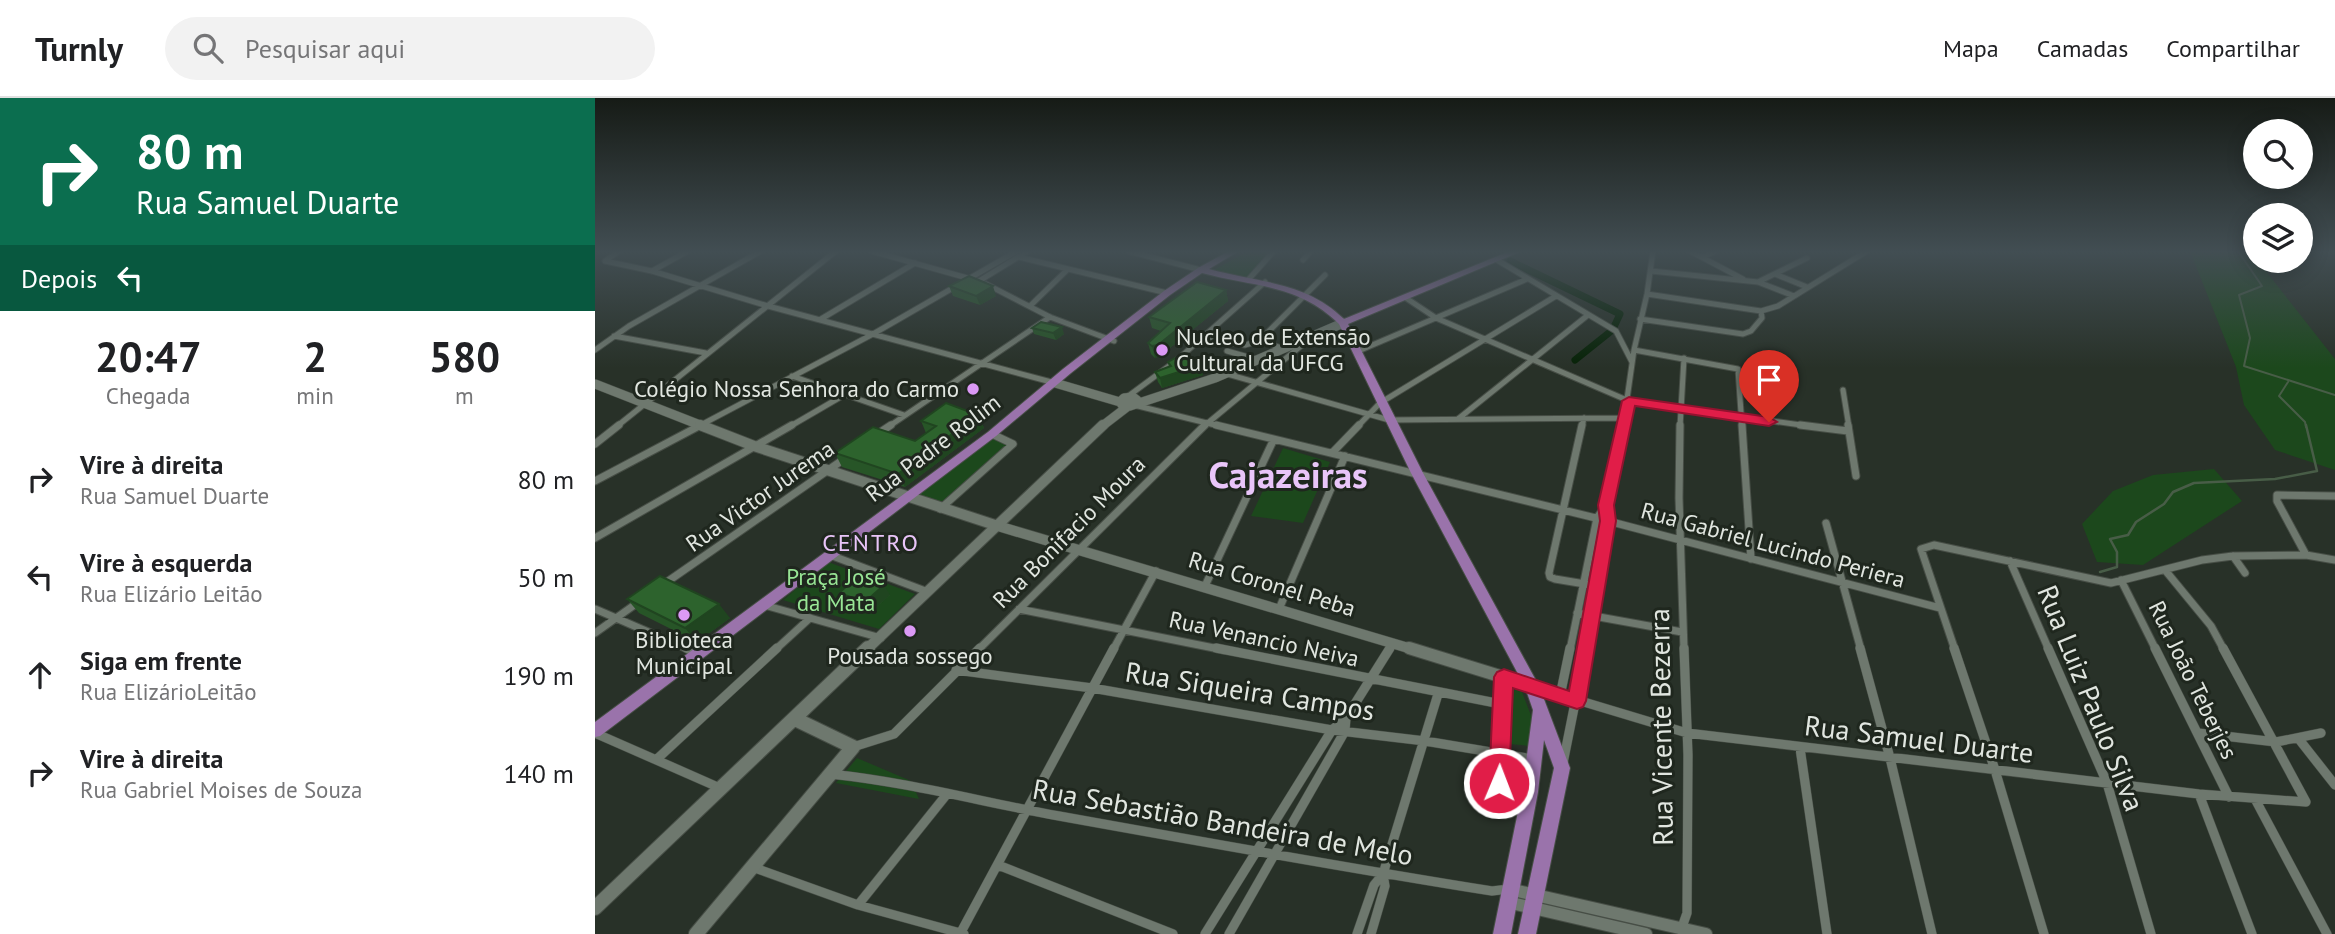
<!DOCTYPE html>
<html lang="pt">
<meta charset="utf-8">
<style>
:root{--surface:#fff;--page:#f2f2f2;--text:#202124;--muted:#757577;--line:#e0e0e0}
body{margin:0;font-family:"PT Sans",sans-serif;background:var(--page);color:var(--text);height:100vh;display:flex;flex-direction:column;font-size:26px;white-space:nowrap}
*{box-sizing:border-box;margin:0}
p{font-size:23px;color:var(--muted)}
.icon{flex:none;width:38px;height:38px;fill:none;stroke:currentColor;stroke-width:2;stroke-linecap:round;stroke-linejoin:round}
.map{position:relative;flex:1;overflow:hidden}
.details{display:flex;flex-direction:column;background:var(--surface);width:595px}
.details>*{flex:none}
.top-card{background:#0b6e4f;color:#fff;overflow:hidden}
.controls{position:absolute;left:1648px;top:21px;display:grid;gap:14px}
.controls a{display:grid;place-items:center;width:70px;height:70px;border-radius:50%;background:var(--surface);box-shadow:0 4px 18px #0003;font-size:35px}
.pin{position:absolute;display:grid;place-items:center;width:60px;height:60px;color:#fff;margin:-72px -30px;border-radius:50% 50% 50% 0;rotate:-45deg;box-shadow:0 0 7px #0007}
.pin .icon{rotate:45deg}
.me{position:absolute;width:77px;margin:-38px;rotate:1deg;stroke-linejoin:round;filter:drop-shadow(0 0 5px #0008)}
.turn{display:flex;align-items:center;gap:24px;height:147px;padding:0 21px;font-size:32px}
.turn .icon{width:91px;height:91px;stroke-width:2.5}
.turn b{display:block;font-size:49px;line-height:60px}
.then{display:flex;align-items:center;height:66px;padding:0 21px;background:#0003;gap:14px;font-size:26px}
.eta{display:flex;justify-content:space-evenly;align-items:center;height:119px;text-align:center}
.eta b{font-size:42px;font-weight:700;line-height:49px}
ul{padding:0;list-style:none}
li{display:flex;align-items:center;gap:21px;height:98px;padding:0 21px}
li div{flex:1}
li b{display:block;font-size:26px}
li em{font-style:normal}
header{display:flex;align-items:center;gap:42px;box-sizing:border-box;height:98px;padding:0 35px;background:var(--surface);border-bottom:2px solid var(--line)}
header strong{font-size:33px}
nav{display:flex;gap:38px;margin-inline-start:auto;font-size:24px}
.search{width:490px;height:63px;background:var(--page);display:flex;align-items:center;gap:18px;box-sizing:border-box;padding:0 24px;border-radius:38px;color:var(--muted);font-size:26px}
main{display:flex;flex:1;min-height:0}
.map>svg:first-child{display:block}
.green{fill:#1c481c}
.lines{fill:none;stroke-linecap:round;stroke-linejoin:round}
.stream-far1{stroke:#485d47;stroke-width:2}
.stream{stroke:#485d47;stroke-width:2.5}
.canal{stroke:#062206;stroke-width:7}
.minor-far2-casing{stroke:#474e46;stroke-width:7}
.minor-far1-casing{stroke:#474e46;stroke-width:9}
.minor-casing{stroke:#474e46;stroke-width:10}
.tertiary-far1-casing{stroke:#474e46;stroke-width:11}
.tertiary-casing{stroke:#474e46;stroke-width:14}
.secondary-far2-casing{stroke:#474e46;stroke-width:10}
.secondary-far1-casing{stroke:#474e46;stroke-width:12}
.secondary-casing{stroke:#474e46;stroke-width:16}
.primary-casing{stroke:#474e46;stroke-width:2}
.minor-far2{stroke:#6e786e;stroke-width:5}
.minor-far1{stroke:#6e786e;stroke-width:7}
.minor{stroke:#6e786e;stroke-width:9}
.tertiary-far1{stroke:#6e786e;stroke-width:10}
.tertiary{stroke:#6e786e;stroke-width:12}
.secondary-far2{stroke:#6e786e;stroke-width:9}
.secondary-far1{stroke:#6e786e;stroke-width:10}
.secondary{stroke:#6e786e;stroke-width:14}
.primary{fill:#9a73ab;fill-rule:evenodd}
.wall{fill:#275527}
.shaded-wall{fill:#204520}
.building{fill:#2d632d;stroke:#204520;stroke-width:2}
.route{fill:#e11d48;stroke:#92132f;stroke-width:2}
.poi-dot{fill:#db99f5;stroke:#1f271e;stroke-width:2.5}
.labels{text-anchor:middle;stroke-width:6;stroke-linejoin:round;paint-order:stroke}
.poi-label{font-size:23px;fill:#e1e6e0;stroke:#1f271e}
.street-label{font-size:23px;fill:#e1e6e0;stroke:#1f271e}
.park-label{font-size:23px;fill:#98e595;stroke:#1f271e}
.neighbourhood-label{font-size:24px;letter-spacing:2px;fill:#e9c5f9;stroke:#1f271e}
.near-street-label{font-size:28px;fill:#e1e6e0;stroke:#1f271e}
.town-label{font-size:37px;font-weight:bold;fill:#e9c5f9;stroke:#1f271e}
</style>
<header>
<strong>Turnly</strong>
<div class="search"><svg class="icon" aria-label="search" viewBox="0 0 24 24"><circle cx="10" cy="10" r="6"/><path d="M15 15l6 6"/></svg>Pesquisar aqui</div>
<nav><a>Mapa</a><a>Camadas</a><a>Compartilhar</a></nav>
</header>
<main>
<section class="details">
<div class="top-card">
<div class="turn"><svg class="icon" aria-label="right" viewBox="0 0 24 24"><path d="M7 20v-9h11M14 6l5 5-5 5"/></svg><div><b>80 m</b>Rua Samuel Duarte</div></div>
<div class="then">Depois<svg class="icon" aria-label="left" viewBox="0 0 24 24"><path d="M17 20v-9H6M10 6l-5 5 5 5"/></svg></div>
</div>
<div class="eta">
<div><b>20:47</b><p>Chegada</p></div>
<div><b>2</b><p>min</p></div>
<div><b>580</b><p>m</p></div>
</div>
<ul>
<li><svg class="icon" aria-label="right" viewBox="0 0 24 24"><path d="M7 20v-9h11M14 6l5 5-5 5"/></svg><div><b>Vire à direita</b><p>Rua Samuel Duarte</p></div><em>80 m</em></li>
<li><svg class="icon" aria-label="left" viewBox="0 0 24 24"><path d="M17 20v-9H6M10 6l-5 5 5 5"/></svg><div><b>Vire à esquerda</b><p>Rua Elizário Leitão</p></div><em>50 m</em></li>
<li><svg class="icon" aria-label="ahead" viewBox="0 0 24 24"><path d="M12 20V5M6 11l6-6 6 6"/></svg><div><b>Siga em frente</b><p>Rua ElizárioLeitão</p></div><em>190 m</em></li>
<li><svg class="icon" aria-label="right" viewBox="0 0 24 24"><path d="M7 20v-9h11M14 6l5 5-5 5"/></svg><div><b>Vire à direita</b><p>Rua Gabriel Moises de Souza</p></div><em>140 m</em></li>
</ul>
</section>
<div class="map">
<svg width="1740" height="836" viewBox="0 0 1740 836">
<rect width="100%" height="100%" fill="#283128"/>
<path class="green" d="M653,153H674L654,180L619,172Z
M1595,153H1655L1740,261V372L1680,352L1649,307L1641,269Z
M397,340L417,346L347,405L323,396Z
M688,350L735,364L708,425L656,418Z
M1619,371L1647,403L1548,467L1502,464L1487,426L1518,393L1558,377Z
M233,464L320,496L284,531L188,502Z
M914,590L927,594L939,625L935,648L914,646Z
M262,660L316,683L324,701L241,685Z"/>
<g class="lines">
<path class="stream-far1" d="M1643,153L1667,188L1644,197L1655,240L1649,268L1740,297
M1693,284L1684,298L1710,324L1711,329"/>
<path class="stream" d="M1505,474L1522,469V454L1515,441L1533,437L1541,424L1569,406L1578,394L1599,385L1680,381L1722,373L1711,327"/>
<path class="canal" d="M915,163L1025,216L1018,231
M980,262L1015,234"/>
<g class="minor-far2-casing">
<path id="minor-far2" d="M24,153L10,163L57,173L173,208L460,285
M276,153L376,181
M533,153L606,172
M1095,153L1148,181
M424,159L572,195
M1107,159L1121,153
M708,162L716,153
M902,162L1021,233L1037,264
M57,173L93,153
M1056,173L1163,184L1199,198
M1180,176L1212,189
M653,182L679,153
M1163,184L1212,160
M376,185L384,183L433,153
M391,186L455,219L519,243
M1052,196L1166,213L1183,208L1272,153
M811,200L841,220L1034,303L1220,329
M436,207L472,172
M226,221L320,165
M1045,221L1148,236L1156,233L1167,220L1166,213
M19,238L111,255
M607,240L650,247L664,243L730,177
M664,243L690,251
M0,252L34,228L166,153
M1039,252L1143,271L1147,329
M632,253L664,262
M761,254L932,181
M597,266L794,322L1029,320
M197,278L309,317
M1248,292L1254,329
M532,299L582,262L670,184
M539,307L628,329
M863,321L993,217
M21,329L241,153
M102,329L278,236L422,153
M194,329L249,297
M293,329L455,219
M608,329L713,242
M762,329L785,305L961,198
M987,329L989,320
M1028,329L1039,252L1052,196L1058,153
M1085,329L1089,260"/>
</g>
<g class="minor-far1-casing">
<path id="minor-far1" d="M621,327L1013,423L1345,510
M987,327L954,475L955,479L960,481L1002,488
M1085,327L1084,400L1089,552
M1147,327L1156,461
M1205,327L1253,333
M1253,327L1261,378
M281,337L296,327
M0,346L24,327
M737,355L764,327
M0,383L106,327
M345,411L418,346L397,336
M1231,425L1266,552
M0,440L197,327
M235,457L333,494
M1711,457L1740,462
M1638,458L1650,475
M1415,463L1454,552
M1570,472L1616,528L1629,552
M1526,482L1561,552
M69,486L252,359
M610,488L678,343
M169,507L286,540
M0,511L95,552
M424,511L629,552
M684,511L750,358
M982,515L1087,534
M0,535L45,503
M180,552L215,520
M383,552L610,327
M518,552L561,473
M794,552L798,545
M975,552L1002,420L1011,407L1029,327
M991,552L1013,423L1011,408
M1360,552L1326,451L1339,447L1516,485L1607,462L1638,458L1711,457L1682,403V397L1740,398"/>
</g>
<g class="minor-casing">
<path id="minor" d="M91,550L104,556
M621,550L906,606
M1265,550L1295,660L1337,836
M1359,550L1400,672L1449,836
M1453,550L1512,685L1556,836
M1560,550L1634,699
M361,572L497,590L737,632L830,643L938,661
M909,579L904,685L913,692L934,694
M939,589L1092,635L1604,696L1711,704L1628,550
M965,598L975,550
M0,635L125,690
M1603,635L1681,644L1726,635
M1703,640L1740,687
M258,649L299,636L385,550
M1205,650L1232,836
M62,661L182,550
M968,665L991,550
M235,676C313,684 387,704 464,718C608,744 752,770 897,793L914,791
M1604,696L1657,836
M1660,701L1732,836
M403,767L578,836
M157,769L263,807L369,836
M263,807L352,696
M1086,832L1092,815L1093,657L1089,550
M365,836L519,550
M610,836L737,632L751,620L795,550
M634,836L750,633L751,620
M762,836L779,787L788,776L843,596
M776,836L790,788L788,776"/>
</g>
<g class="tertiary-far1-casing">
<path id="tertiary-far1" d="M403,428L820,552"/>
</g>
<g class="tertiary-casing">
<path id="tertiary" d="M814,550L937,588
M914,791L1111,836
M912,804L1051,836"/>
</g>
<g class="secondary-far2-casing">
<path id="secondary-far2" d="M460,285L525,304
M0,286L110,329
M540,306L542,302L538,299L529,300L525,304L528,308H535L620,280L748,225
M506,329L532,309"/>
</g>
<g class="secondary-far1-casing">
<path id="secondary-far1" d="M105,327L159,348L403,428
M271,552L508,327"/>
</g>
<g class="secondary-casing">
<path id="secondary" d="M0,810L273,550
M101,836L258,649L200,621"/>
</g>
<g class="primary-casing">
<path id="primary" d="M634,153H644L614,171C664,185 710,183 749,221L915,153H927L753,226L828,375L944,588L975,670L941,836H923L959,670L949,642L943,694L916,836H898L927,694L938,612L930,589L816,375L744,226C703,186 659,189 607,175L575,197L476,275L401,338L5,638L0,639V624L393,334L468,271L569,193L603,170Z"/>
</g>
<use href="#minor-far2" class="minor-far2"/>
<use href="#minor-far1" class="minor-far1"/>
<use href="#minor" class="minor"/>
<use href="#tertiary-far1" class="tertiary-far1"/>
<use href="#tertiary" class="tertiary"/>
<use href="#secondary-far2" class="secondary-far2"/>
<use href="#secondary-far1" class="secondary-far1"/>
<use href="#secondary" class="secondary"/>
<use href="#primary" class="primary"/>
</g>
<path class="wall" d="M354,188L401,198L385,207L358,198Z
M631,192L633,203L565,258L560,260L556,256L553,245L566,233L557,230L554,219Z
M437,230L469,236L461,242L439,236Z
M573,264L608,277L567,290L563,284L560,274L574,269Z
M383,317L389,330L310,389L247,369L240,355L320,343L331,335L326,323Z
M244,495L295,497L276,514L251,505Z
M32,501L135,520L102,544L44,515Z"/>
<path class="shaded-wall" d="M398,188L401,198L385,207L381,198Z
M631,192L633,203L565,258L560,260L557,248Z
M467,229L469,236L461,242L458,235Z
M606,267L608,277L567,290L565,280Z
M383,317L389,330L310,389L303,376Z
M289,487L295,497L276,514L270,504Z
M124,506L135,520L102,544L90,530Z"/>
<path class="building" d="M374,178L398,188L381,198L354,188Z
M602,184L631,192L563,247L557,248L553,245L575,225L554,219Z
M446,224L467,229L458,235L437,230Z
M582,259L595,262L599,266L606,267L565,280L560,274L576,268L573,264Z
M351,305L383,317L303,376L240,355L278,329L320,343L341,328L326,323Z
M65,478L124,506L90,530L32,501Z
M263,478L289,487L270,504L244,495Z"/>
<linearGradient id="sky" x2="0" y2="1"><stop stop-color="#161b16"/><stop offset="0.57" stop-color="#424e53"/><stop offset="1" stop-color="#424e53" stop-opacity="0"/></linearGradient>
<rect width="1740" height="270" fill="url(#sky)"/>
<path class="route" d="M1034,299L1174,319L1182,324L1174,328L1040,308L1019,407L1021,423L991,603L988,609L982,611L918,590L914,685L911,692L904,694L897,692L894,685L899,579L902,574L909,571L974,593L1005,423L1003,407L1027,303Z"/>
<g class="poi-dot">
<circle cx="567" cy="252" r="7"/>
<circle cx="378" cy="291" r="7"/>
<circle cx="89" cy="517" r="7"/>
<circle cx="315" cy="533" r="7"/>
</g>
<g class="labels">
<g class="poi-label">
<text x="581" y="247" text-anchor="start">Nucleo de Extensão<tspan x="581" dy="26">Cultural da UFCG</tspan></text>
<text x="364" y="299" text-anchor="end">Colégio Nossa Senhora do Carmo</text>
<text x="89" y="550">Biblioteca<tspan x="89" dy="26">Municipal</tspan></text>
<text x="315" y="566">Pousada sossego</text>
</g>
<g class="street-label">
<text transform="translate(338 350) rotate(-37)" y="8">Rua Padre Rolim</text>
<text transform="translate(165 398) rotate(-35)" y="8">Rua Victor Jurema</text>
<text transform="translate(474 434) rotate(-45)" y="8">Rua Bonifacio Moura</text>
<text transform="translate(1178 447) rotate(15)" y="8">Rua Gabriel Lucindo Periera</text>
<text transform="translate(677 486) rotate(17)" y="8">Rua Coronel Peba</text>
<text transform="translate(669 541) rotate(12)" y="8">Rua Venancio Neiva</text>
<text transform="translate(1598 582) rotate(64)" y="8">Rua João Teberjes</text>
</g>
<g class="park-label">
<text x="241" y="487">Praça José<tspan x="241" dy="26">da Mata</tspan></text>
</g>
<g class="neighbourhood-label">
<text x="276" y="453">CENTRO</text>
</g>
<g class="near-street-label">
<text transform="translate(655 593) rotate(9)" y="10">Rua Siqueira Campos</text>
<text transform="translate(1496 600) rotate(68)" y="10">Rua Luiz Paulo Silva</text>
<text transform="translate(1066 629) rotate(-91)" y="10">Rua Vicente Bezerra</text>
<text transform="translate(1324 641) rotate(7)" y="10">Rua Samuel Duarte</text>
<text transform="translate(628 724) rotate(10)" y="10">Rua Sebastião Bandeira de Melo</text>
</g>
<g class="town-label">
<text x="693" y="390">Cajazeiras</text>
</g>
</g>
</svg>
<div class="controls">
<a><svg class="icon" aria-label="search" viewBox="0 0 24 24"><circle cx="10" cy="10" r="6"/><path d="M15 15l6 6"/></svg></a>
<a><svg class="icon" aria-label="layers" viewBox="0 0 24 24"><path d="M12 4l9 5-9 5-9-5zM3 14l9 5 9-5"/></svg></a>
</div>
<div class="pin" style="left:1174px;top:324px;background:#d93025"><svg class="icon" aria-label="arrive" viewBox="0 0 24 24"><path d="M6 21V4h12l-3 4 3 4H6"/></svg></div>
<svg class="me" style="left:904px;top:685px" viewBox="-20 -20 40 40"><circle r="17" fill="#e11d48" stroke="#fff" stroke-width="3"/><path d="M0-11L8 9 0 5-8 9z" fill="#fff"/></svg>
</div>
</main>
